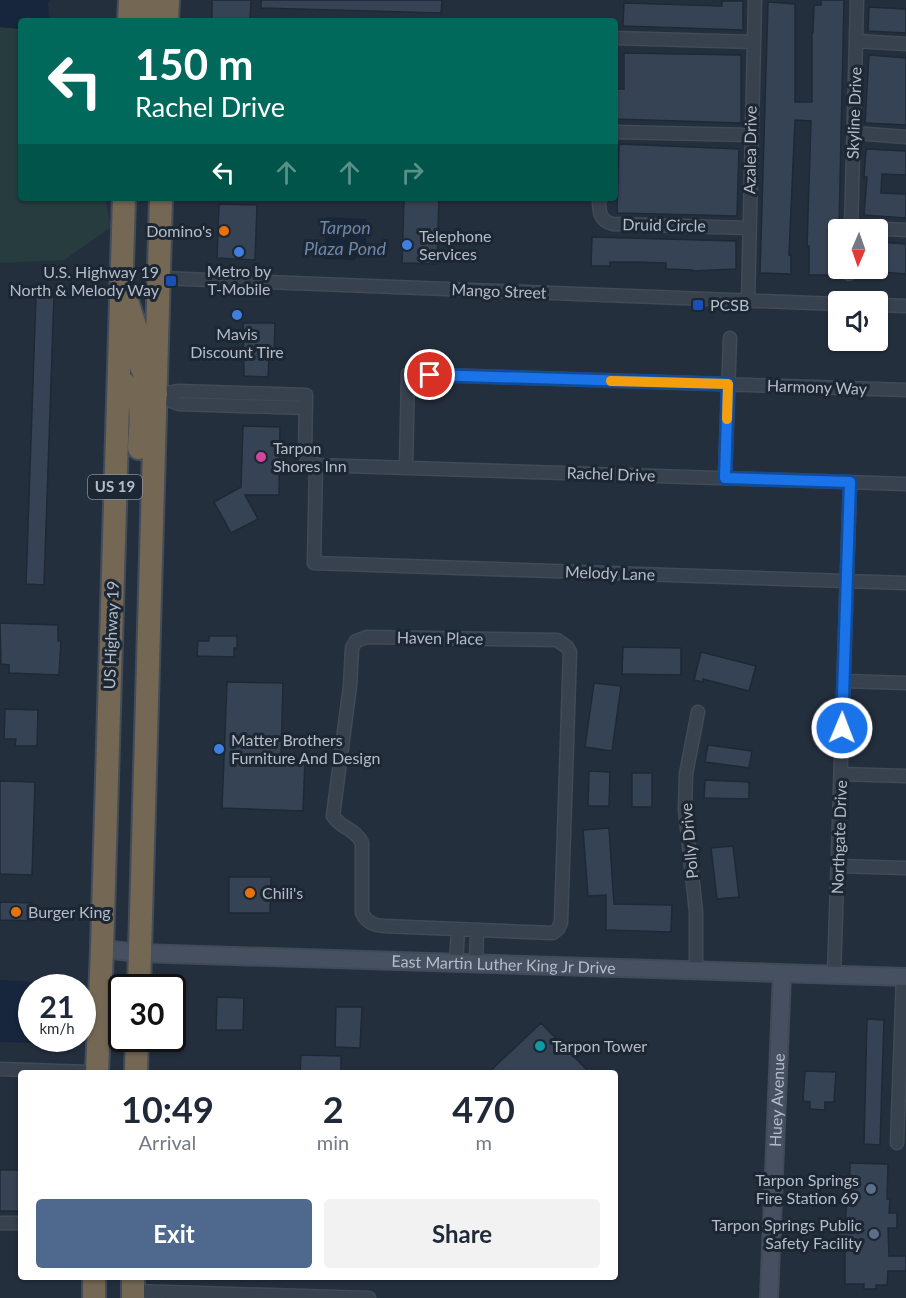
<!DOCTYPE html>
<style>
:root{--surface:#fff;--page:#f2f2f3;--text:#1f2937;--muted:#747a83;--accent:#4f688e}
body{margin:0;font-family:Lato,sans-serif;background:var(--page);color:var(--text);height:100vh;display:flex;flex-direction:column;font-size:22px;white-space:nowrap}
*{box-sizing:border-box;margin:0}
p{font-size:20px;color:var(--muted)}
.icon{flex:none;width:33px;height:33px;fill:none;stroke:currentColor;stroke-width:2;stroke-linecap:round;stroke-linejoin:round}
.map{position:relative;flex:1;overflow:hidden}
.sheet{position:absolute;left:18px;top:1070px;width:600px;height:210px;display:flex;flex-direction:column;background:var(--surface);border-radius:6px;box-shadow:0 2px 4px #0004}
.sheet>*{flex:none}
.guide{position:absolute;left:18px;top:18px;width:600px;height:183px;border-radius:6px;box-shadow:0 2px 4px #0004;background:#00695c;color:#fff;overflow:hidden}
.needle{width:39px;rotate:182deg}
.buttons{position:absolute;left:828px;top:219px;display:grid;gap:12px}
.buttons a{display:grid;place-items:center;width:60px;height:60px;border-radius:6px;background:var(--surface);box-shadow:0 2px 4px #0004;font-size:30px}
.speed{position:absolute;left:18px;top:974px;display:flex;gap:12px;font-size:30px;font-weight:700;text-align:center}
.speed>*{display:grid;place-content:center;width:78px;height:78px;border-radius:50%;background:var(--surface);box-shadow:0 2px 4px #0004;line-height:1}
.speed small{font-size:15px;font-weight:400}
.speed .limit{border:3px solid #111;border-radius:9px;background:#fff;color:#111}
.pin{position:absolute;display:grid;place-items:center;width:51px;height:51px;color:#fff;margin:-26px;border:3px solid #fff;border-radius:50%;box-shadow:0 2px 6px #0007}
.me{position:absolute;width:66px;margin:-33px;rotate:1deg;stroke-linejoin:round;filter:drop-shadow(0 0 4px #0008)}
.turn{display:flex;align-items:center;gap:21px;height:126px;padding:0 18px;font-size:27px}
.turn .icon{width:78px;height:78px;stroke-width:2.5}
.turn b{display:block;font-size:42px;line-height:51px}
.lanes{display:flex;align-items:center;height:57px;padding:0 18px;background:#0003;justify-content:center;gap:30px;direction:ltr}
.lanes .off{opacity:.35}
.eta{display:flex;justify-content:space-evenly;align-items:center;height:102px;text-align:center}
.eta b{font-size:36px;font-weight:700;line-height:42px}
.cta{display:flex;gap:12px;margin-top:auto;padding:12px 18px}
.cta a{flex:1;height:69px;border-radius:6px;background:var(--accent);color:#fff;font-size:24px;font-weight:700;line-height:69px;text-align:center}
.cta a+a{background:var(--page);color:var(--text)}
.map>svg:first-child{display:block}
.green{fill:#263c3f}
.water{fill:#17263c}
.building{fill:#364354;stroke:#1f2835;stroke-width:1.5}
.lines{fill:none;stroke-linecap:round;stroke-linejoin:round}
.street-casing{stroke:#414a57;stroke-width:15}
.secondary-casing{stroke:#414a57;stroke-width:20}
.highway-casing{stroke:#434c59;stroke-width:26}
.street{stroke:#38414e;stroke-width:12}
.secondary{stroke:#465061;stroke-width:16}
.highway{stroke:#746855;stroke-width:22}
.route-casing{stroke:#114b97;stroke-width:15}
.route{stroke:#1a73e8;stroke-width:10}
.slow{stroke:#f59e0b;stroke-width:10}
.food-dot{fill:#e8710a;stroke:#1d2633;stroke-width:2}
.shop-dot{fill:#3f7fe0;stroke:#1d2633;stroke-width:2}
.transit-dot{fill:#1a4fb4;stroke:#1d2633;stroke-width:2}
.hotel-dot{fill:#d1479c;stroke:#1d2633;stroke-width:2}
.culture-dot{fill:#0f9aa8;stroke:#1d2633;stroke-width:2}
.service-dot{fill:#5c6f8a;stroke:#1d2633;stroke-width:2}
.labels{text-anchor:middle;stroke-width:6;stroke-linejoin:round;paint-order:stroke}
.shield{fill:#1d2633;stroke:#878f9c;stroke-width:1.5}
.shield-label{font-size:15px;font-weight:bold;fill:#b4bcc9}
.street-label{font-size:16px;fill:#b4bcc9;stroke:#1d2633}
.poi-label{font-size:16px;fill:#b4bcc9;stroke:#1d2633;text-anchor:start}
.water-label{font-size:18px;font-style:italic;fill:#6d86a8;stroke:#1d2633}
</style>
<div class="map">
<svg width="906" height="1298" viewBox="0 0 906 1298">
<rect width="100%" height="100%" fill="#242f3e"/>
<path class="green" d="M0,27L21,29V198H105L111,227L64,260L0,263Z"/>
<path class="water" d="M0,0H50L48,2L49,21L26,17L25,21H21V29L0,27Z
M326,217L366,219V248L354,260L324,259Z
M0,980L38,982V987H32V1038H37V1043L0,1042Z"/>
<path class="building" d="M212,0H251L250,21H212Z
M261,0H442L441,13L261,8Z
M821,0H844L838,275H809V246H807L811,121L795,120L789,255H791V274L760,273L768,2L795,4V102H812V32H813L814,5H821Z
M722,1H743V30L623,26L624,3L722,6Z
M869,7L906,9V33L868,31Z
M624,53L741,55V123L615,119V89H624Z
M869,55L906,58V125L865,123Z
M619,144L739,149L737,216L617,213Z
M866,149L906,151V175L882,174L881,193L906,194V218L864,215L867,177H864Z
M404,198H439L437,264L402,263Z
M219,204L257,205L255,260L217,258Z
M592,237L736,241V269L692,271V270L666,269V263L635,262H610V266H591Z
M878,242L906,244V274L882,272V278L863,277V268H878Z
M36,295L54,296L44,585L26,584Z
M243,323H275L274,357H269L268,377L244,376Z
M243,426L280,427L279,495H245L258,519L231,533L214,502L241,487Z
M0,623L58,625V641H61L59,675L9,673V665L1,664Z
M209,636H237V648H234V657L197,656L198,641H209Z
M623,647L681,648V675L622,674Z
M701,652L756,666L749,691L703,679V682L694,680Z
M227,682L283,683L281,759L305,760L303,811L222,808Z
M594,683L621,686L612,751L585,747Z
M5,709L38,710L37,746H15L16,739H4Z
M708,745L752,751L749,768L705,762Z
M589,771L610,772L609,806H588Z
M632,773H652V807H632Z
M705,780L749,782V799L704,798Z
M0,781L35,782L32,875L0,874Z
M609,828L614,904L672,905L671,932L606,930V895L588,896L583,830Z
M733,846L739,897L717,899L711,848Z
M229,877H271L270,913H229Z
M0,902L32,903L31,921L0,920Z
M217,997L244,998L243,1030H216Z
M336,1007H362L360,1048L335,1047Z
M867,1019L884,1020L880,1145L864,1144Z
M541,1023L589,1072H489Z
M301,1055L341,1056V1072H300Z
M805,1071L836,1072L834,1102H825V1110L810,1109V1102L803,1101Z
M850,1163L888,1164L887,1199H890L889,1213H897V1228H888L889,1256H906V1271H888L887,1285H876V1289H864V1284H845V1243L838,1242V1225H845L847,1199L849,1198Z
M0,1170H21V1211H0Z"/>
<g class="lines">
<g class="street-casing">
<path id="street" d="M615,38L753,42
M856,41L906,44
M615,132L750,135
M854,133L906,137
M599,198C599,210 599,221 613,224L749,228
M851,227L906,230
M851,230L857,0
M849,274L850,268
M160,278L838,304
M748,301L755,0
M878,305L906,306
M157,395L179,391L306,395L305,456L316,465
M158,396L179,404L306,408
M316,465L314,563L906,583
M316,465L906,484
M406,467L408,374L906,390
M725,478L730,338
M367,637L557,640L567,647L570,652L561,922L558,929L553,933L384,926C374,925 367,923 362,913V843C356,829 340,828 333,816L350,686L352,648L356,641Z
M844,681L906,683
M841,774L906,776
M838,866L906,868
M456,964L458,930
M476,964L477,931
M696,972V912L685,810L686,774L698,712
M834,975L850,482
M0,1069L89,1072
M897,1143L903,977
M0,1223H21
M133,1291L369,1298"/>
</g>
<g class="secondary-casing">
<g id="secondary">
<path id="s1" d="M102,949L140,953L906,977"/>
<path id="s2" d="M769,1298L782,974"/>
</g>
</g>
<g class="highway-casing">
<path id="highway" d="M149,0L150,21
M129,21L130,0
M167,21L168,0
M127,301L139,338L140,364L149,384L156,394
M119,380C148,398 140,417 139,448
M139,987L161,198
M97,1072L102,949L124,198
M136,1072L137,1038
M94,1276V1298
M133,1276V1298"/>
</g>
<use href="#street" class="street"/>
<use href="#secondary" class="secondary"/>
<use href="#highway" class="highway"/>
</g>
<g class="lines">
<g class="route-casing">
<path id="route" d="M430,375L728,384L725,478L850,482L842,728"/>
</g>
<use href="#route" class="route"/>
<path class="slow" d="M611,381L728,384L727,419"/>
</g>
<g class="food-dot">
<circle cx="224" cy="231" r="6"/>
<circle cx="250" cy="893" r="6"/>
<circle cx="16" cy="912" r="6"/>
</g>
<g class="shop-dot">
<circle cx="407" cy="245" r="6"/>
<circle cx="239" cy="252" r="6"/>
<circle cx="237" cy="315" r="6"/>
<circle cx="219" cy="749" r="6"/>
</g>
<g class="transit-dot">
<rect x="165" y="275" width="12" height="12" rx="3"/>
<rect x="692" y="299" width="12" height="12" rx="3"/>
</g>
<circle class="hotel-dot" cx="261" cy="457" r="6"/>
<circle class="culture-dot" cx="540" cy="1046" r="6"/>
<g class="service-dot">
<circle cx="871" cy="1189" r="6"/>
<circle cx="874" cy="1234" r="6"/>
</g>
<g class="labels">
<rect class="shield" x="88" y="475" width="54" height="24" rx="4.5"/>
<g class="shield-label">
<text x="115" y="492">US 19</text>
</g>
<g class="street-label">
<text transform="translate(854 113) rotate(-88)" y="6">Skyline Drive</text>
<text transform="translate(750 150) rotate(-89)" y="6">Azalea Drive</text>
<text transform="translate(664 225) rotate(1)" y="6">Druid Circle</text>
<text transform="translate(499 291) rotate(2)" y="6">Mango Street</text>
<text transform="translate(817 387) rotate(2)" y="6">Harmony Way</text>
<text transform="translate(611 474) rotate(2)" y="6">Rachel Drive</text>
<text transform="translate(610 573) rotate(2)" y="6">Melody Lane</text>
<text transform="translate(111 635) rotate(-88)" y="6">US Highway 19</text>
<text transform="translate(440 638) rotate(1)" y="6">Haven Place</text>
<text transform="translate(839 837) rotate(-88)" y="6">Northgate Drive</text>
<text transform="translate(689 841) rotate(-95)" y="6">Polly Drive</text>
<text dy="6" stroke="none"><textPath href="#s1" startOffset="402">East Martin Luther King Jr Drive</textPath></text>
<text dy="6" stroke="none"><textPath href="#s2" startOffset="198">Huey Avenue</textPath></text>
</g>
<g class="poi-label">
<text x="212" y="237" text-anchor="end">Domino's</text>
<text x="419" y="242">Telephone<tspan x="419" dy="18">Services</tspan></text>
<text x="239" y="277" text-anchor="middle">Metro by<tspan x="239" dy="18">T-Mobile</tspan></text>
<text x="159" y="278" text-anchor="end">U.S. Highway 19<tspan x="159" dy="18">North &amp; Melody Way</tspan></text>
<text x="710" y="311">PCSB</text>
<text x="237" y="340" text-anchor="middle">Mavis<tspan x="237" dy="18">Discount Tire</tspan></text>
<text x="273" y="454">Tarpon<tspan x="273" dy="18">Shores Inn</tspan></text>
<text x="231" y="746">Matter Brothers<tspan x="231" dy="18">Furniture And Design</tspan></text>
<text x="262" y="899">Chili's</text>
<text x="28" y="918">Burger King</text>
<text x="552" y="1052">Tarpon Tower</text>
<text x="859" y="1186" text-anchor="end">Tarpon Springs<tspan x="859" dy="18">Fire Station 69</tspan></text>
<text x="862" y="1231" text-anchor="end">Tarpon Springs Public<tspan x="862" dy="18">Safety Facility</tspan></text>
</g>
<g class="water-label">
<text x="345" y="234">Tarpon<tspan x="345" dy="21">Plaza Pond</tspan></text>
</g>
</g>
</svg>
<div class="buttons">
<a><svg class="needle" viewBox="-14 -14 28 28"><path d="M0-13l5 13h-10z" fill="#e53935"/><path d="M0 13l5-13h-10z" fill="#747a83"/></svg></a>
<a><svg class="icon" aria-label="sound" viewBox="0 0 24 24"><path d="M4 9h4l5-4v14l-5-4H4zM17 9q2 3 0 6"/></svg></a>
</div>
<div class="speed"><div>21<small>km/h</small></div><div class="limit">30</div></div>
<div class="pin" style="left:430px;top:375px;background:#d93025"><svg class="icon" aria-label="arrive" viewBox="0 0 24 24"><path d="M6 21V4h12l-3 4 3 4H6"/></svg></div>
<svg class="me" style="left:842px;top:728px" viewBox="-20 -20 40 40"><circle r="17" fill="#1a73e8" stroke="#fff" stroke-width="3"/><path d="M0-11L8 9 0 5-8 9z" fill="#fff"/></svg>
<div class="guide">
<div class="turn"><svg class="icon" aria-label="left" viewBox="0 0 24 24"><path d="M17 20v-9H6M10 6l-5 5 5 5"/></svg><div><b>150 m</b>Rachel Drive</div></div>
<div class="lanes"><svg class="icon" aria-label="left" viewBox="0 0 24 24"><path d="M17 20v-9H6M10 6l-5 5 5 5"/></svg><svg class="icon off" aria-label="ahead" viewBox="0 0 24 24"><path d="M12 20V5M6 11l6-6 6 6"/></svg><svg class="icon off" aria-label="ahead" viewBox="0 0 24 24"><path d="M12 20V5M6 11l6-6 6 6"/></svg><svg class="icon off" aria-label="right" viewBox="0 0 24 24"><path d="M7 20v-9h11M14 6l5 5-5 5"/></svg></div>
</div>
<section class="sheet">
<div class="eta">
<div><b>10:49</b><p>Arrival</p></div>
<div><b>2</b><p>min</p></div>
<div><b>470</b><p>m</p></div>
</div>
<div class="cta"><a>Exit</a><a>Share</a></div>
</section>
</div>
